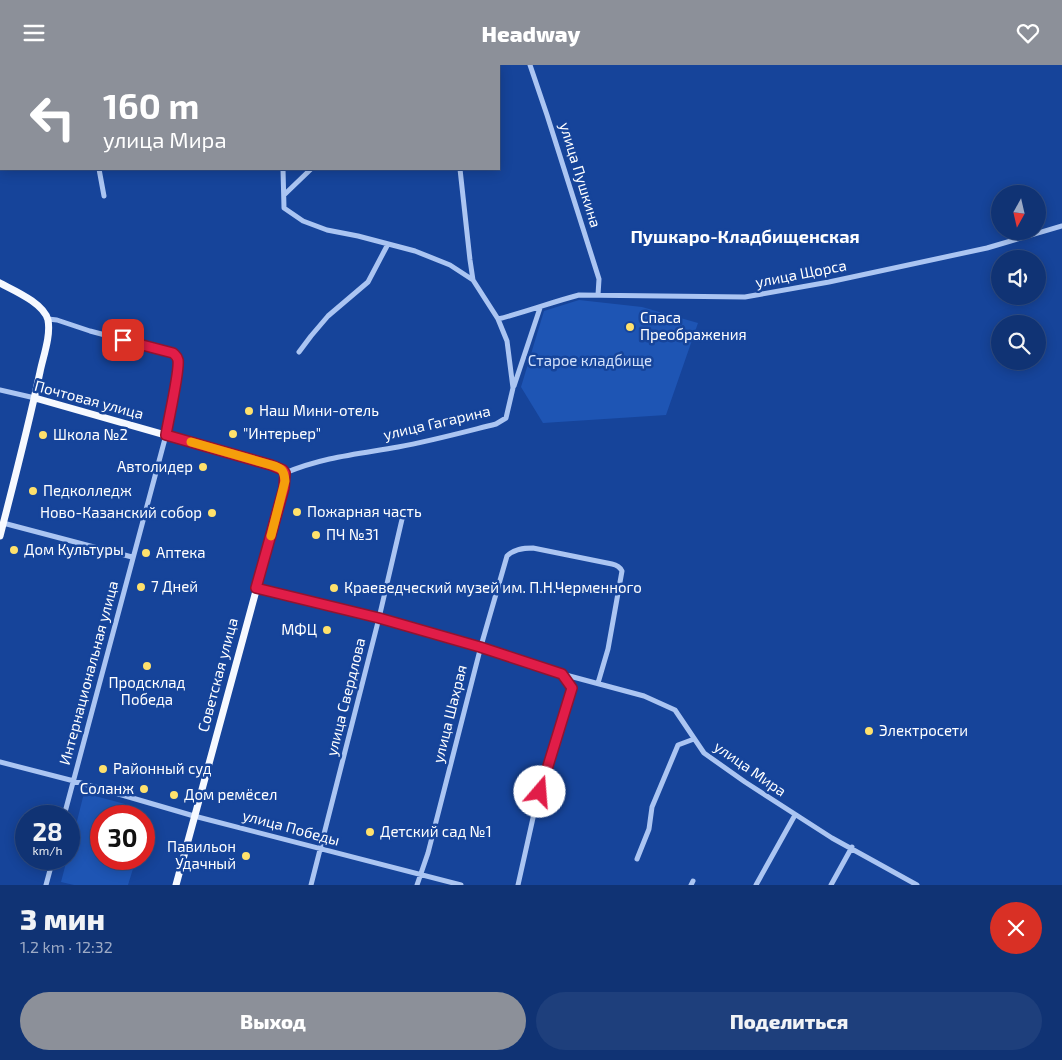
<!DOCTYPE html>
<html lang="ru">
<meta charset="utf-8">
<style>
:root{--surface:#103374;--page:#1e3f7c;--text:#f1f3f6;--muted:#9caac5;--line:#304e86;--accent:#8c9099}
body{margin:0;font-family:"Exo 2",sans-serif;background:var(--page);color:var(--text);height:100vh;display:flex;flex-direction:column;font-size:19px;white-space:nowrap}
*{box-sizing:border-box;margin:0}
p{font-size:16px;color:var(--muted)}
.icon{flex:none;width:28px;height:28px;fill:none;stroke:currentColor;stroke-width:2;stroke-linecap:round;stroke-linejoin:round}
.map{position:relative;height:820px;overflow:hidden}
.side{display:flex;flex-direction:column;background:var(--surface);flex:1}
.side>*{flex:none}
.hud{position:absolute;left:0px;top:0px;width:500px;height:105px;box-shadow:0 2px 12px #0003,0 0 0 1px var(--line);background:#8c9099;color:#fff;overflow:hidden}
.needle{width:32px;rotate:188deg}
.fabs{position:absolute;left:991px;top:120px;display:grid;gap:10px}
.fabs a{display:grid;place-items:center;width:55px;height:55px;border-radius:50%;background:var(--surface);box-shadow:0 2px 12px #0003,0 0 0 1px var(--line);font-size:25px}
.speed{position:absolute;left:15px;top:740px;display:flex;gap:10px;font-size:25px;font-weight:700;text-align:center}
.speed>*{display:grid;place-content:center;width:65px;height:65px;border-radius:50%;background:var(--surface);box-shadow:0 2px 12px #0003,0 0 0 1px var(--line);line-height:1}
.speed small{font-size:12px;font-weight:400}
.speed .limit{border:8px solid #d22;background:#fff;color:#111}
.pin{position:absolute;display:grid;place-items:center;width:42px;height:42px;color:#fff;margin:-21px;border-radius:10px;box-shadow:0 2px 8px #0006}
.me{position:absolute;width:55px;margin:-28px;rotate:18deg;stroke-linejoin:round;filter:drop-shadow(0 0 4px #0008)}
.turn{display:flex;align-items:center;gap:18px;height:105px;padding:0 20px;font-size:22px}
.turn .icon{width:65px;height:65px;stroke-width:2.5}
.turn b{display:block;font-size:35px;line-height:42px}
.round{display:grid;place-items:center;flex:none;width:52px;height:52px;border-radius:26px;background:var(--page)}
.summary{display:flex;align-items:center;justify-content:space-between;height:85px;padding:0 20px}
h1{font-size:30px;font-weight:800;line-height:38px}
.button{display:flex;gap:10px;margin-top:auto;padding:10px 20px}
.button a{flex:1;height:58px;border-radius:30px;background:var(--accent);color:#fff;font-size:20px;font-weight:800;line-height:58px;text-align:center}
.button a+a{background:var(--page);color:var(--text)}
header{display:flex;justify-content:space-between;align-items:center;height:65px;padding:0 20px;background:var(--accent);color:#fff;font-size:22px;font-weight:800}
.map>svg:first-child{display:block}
.green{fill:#1e55b4}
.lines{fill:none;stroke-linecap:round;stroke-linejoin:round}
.minor{stroke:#abc5f2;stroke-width:5}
.major{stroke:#f6f9ff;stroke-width:7}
.route-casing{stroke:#92132f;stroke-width:12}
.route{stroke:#e11d48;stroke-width:9}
.slow{stroke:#f59e0b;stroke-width:9}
.poi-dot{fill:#ffe16c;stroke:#16449a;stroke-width:2}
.labels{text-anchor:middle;stroke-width:5;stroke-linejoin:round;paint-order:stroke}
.street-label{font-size:15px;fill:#fff;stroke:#16449a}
.poi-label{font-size:15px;fill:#fff;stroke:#16449a;text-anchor:start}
.park-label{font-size:15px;fill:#d3e2fc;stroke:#16449a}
.quarter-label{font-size:18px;font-weight:bold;fill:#fff;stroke:#16449a}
</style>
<header><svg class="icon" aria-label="menu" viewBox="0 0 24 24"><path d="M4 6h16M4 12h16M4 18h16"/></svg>Headway<svg class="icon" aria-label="heart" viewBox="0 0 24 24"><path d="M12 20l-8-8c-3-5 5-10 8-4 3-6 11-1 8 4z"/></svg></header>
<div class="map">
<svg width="1062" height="820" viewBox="0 0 1062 820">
<rect width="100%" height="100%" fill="#16449a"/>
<path class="green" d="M579,235L642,242L698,258L666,350L543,358L521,322L544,246Z
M84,728L125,739L123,751H101V794H136L128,820H74L61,817L67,794H69V788Z"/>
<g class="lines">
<path class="minor" d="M72,0V1
M215,0L216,1
M530,0L547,50L599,214L598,230
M246,1L248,0
M282,1L283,0
M416,1L417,0
M99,104L104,131
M283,104L284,143L303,156L327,165L358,171L415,186L450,200L473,215L498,254L507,276L513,323L506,353L496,359C464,367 431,376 398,382C358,389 323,392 285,408
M460,104L470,195L473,215
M284,130L311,104
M48,254L57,255L90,266L173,288L177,292L178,297L166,370L64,751
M498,254C526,247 552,237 579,230L745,232L829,217L987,183L1062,161
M299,287L311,271L328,251L368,217L388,179
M514,321L540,243
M0,325L35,333
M3,458L132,492
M256,523L379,553L481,581L562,609L644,631L675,645L704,688L745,717L832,773L917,820
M0,697L74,716L194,751L461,820
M637,794L649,764L652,742L678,680L694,674
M46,820L53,794
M311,820L379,553L403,450
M417,820L428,788L481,581L507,491C514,484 523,483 533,483L612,499C617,500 620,502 622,506L608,584L598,618
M518,820L535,744L572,623L562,609
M691,820L693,816
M756,820L795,750
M831,820L852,782"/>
<path class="major" d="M112,1L114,0
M0,56L1,55
M0,218C13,225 44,238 48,255C51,271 43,292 40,307C28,363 14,417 0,471
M35,333L271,400L283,405L285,408L284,423L176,820"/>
</g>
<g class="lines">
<g class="route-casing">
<path id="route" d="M123,275L173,288C176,291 177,291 178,295C180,306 168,356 166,370L271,400L283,405L285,408L284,423L256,523L379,553L480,582L562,609L572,623L540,727"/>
</g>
<use href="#route" class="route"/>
<path class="slow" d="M191,377L271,400C282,403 284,405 285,416L271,471"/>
</g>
<g class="poi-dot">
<circle cx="630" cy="262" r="5"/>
<circle cx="249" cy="346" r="5"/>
<circle cx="233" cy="369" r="5"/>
<circle cx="43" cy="370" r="5"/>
<circle cx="203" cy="402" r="5"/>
<circle cx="33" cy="426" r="5"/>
<circle cx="297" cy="447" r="5"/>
<circle cx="212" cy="448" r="5"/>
<circle cx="316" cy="470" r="5"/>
<circle cx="14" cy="485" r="5"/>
<circle cx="146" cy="488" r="5"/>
<circle cx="141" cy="522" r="5"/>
<circle cx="334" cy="523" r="5"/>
<circle cx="327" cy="565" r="5"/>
<circle cx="147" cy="601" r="5"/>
<circle cx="869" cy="666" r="5"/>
<circle cx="103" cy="704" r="5"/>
<circle cx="144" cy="724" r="5"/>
<circle cx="174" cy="730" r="5"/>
<circle cx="370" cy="767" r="5"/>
<circle cx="246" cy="791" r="5"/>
</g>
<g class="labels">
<g class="street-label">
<text transform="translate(580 110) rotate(73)" y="5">улица Пушкина</text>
<text transform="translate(801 209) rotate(-11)" y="5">улица Щорса</text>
<text transform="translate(89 335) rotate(15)" y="5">Почтовая улица</text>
<text transform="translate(437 358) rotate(-13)" y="5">улица Гагарина</text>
<text transform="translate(89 608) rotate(-75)" y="5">Интернациональная улица</text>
<text transform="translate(218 610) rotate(-75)" y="5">Советская улица</text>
<text transform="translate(346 632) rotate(-76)" y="5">улица Свердлова</text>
<text transform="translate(450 649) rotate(-76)" y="5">улица Шахрая</text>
<text transform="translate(750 704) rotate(35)" y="5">улица Мира</text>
<text transform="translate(291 763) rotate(15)" y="5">улица Победы</text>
</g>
<g class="poi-label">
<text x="640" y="258">Спаса<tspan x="640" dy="17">Преображения</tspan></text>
<text x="259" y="351">Наш Мини-отель</text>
<text x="243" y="374">"Интерьер"</text>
<text x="53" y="375">Школа №2</text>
<text x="193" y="407" text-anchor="end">Автолидер</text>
<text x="43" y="431">Педколледж</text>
<text x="307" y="452">Пожарная часть</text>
<text x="202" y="453" text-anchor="end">Ново-Казанский собор</text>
<text x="326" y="475">ПЧ №31</text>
<text x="24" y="490">Дом Культуры</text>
<text x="156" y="493">Аптека</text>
<text x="151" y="527">7 Дней</text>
<text x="344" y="528">Краеведческий музей им. П.Н.Черменного</text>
<text x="317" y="570" text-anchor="end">МФЦ</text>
<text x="147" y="623" text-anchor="middle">Продсклад<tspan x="147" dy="17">Победа</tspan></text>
<text x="879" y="671">Электросети</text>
<text x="113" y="709">Районный суд</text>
<text x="134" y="729" text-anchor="end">Соланж</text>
<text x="184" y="735">Дом ремёсел</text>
<text x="380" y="772">Детский сад №1</text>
<text x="236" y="787" text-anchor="end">Павильон<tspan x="236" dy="17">Удачный</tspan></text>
</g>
<g class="park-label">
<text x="590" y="301">Старое кладбище</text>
</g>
<g class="quarter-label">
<text x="745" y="178">Пушкаро-Кладбищенская</text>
</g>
</g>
</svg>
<div class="fabs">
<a><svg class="needle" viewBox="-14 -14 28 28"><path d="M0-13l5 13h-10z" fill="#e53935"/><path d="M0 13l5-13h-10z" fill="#9caac5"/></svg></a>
<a><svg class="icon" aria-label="sound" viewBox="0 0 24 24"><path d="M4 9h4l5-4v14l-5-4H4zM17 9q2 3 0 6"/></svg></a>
<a><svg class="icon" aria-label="search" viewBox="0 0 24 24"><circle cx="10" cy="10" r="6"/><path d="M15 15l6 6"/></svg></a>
</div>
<div class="speed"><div>28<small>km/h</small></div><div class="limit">30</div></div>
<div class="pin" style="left:123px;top:275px;background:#d93025"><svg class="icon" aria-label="arrive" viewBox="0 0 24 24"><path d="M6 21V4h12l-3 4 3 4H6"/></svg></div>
<svg class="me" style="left:540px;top:727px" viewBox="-20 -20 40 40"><circle r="19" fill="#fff"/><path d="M0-13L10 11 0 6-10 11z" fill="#e11d48"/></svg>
<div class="hud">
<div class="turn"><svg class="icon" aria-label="left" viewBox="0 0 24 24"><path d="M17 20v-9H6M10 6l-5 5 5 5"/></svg><div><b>160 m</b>улица Мира</div></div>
</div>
</div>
<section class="side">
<div class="summary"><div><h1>3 мин</h1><p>1.2 km · 12:32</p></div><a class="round" style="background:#d93025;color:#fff"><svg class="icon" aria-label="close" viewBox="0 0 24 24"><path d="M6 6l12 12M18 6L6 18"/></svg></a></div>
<div class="button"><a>Выход</a><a>Поделиться</a></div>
</section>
